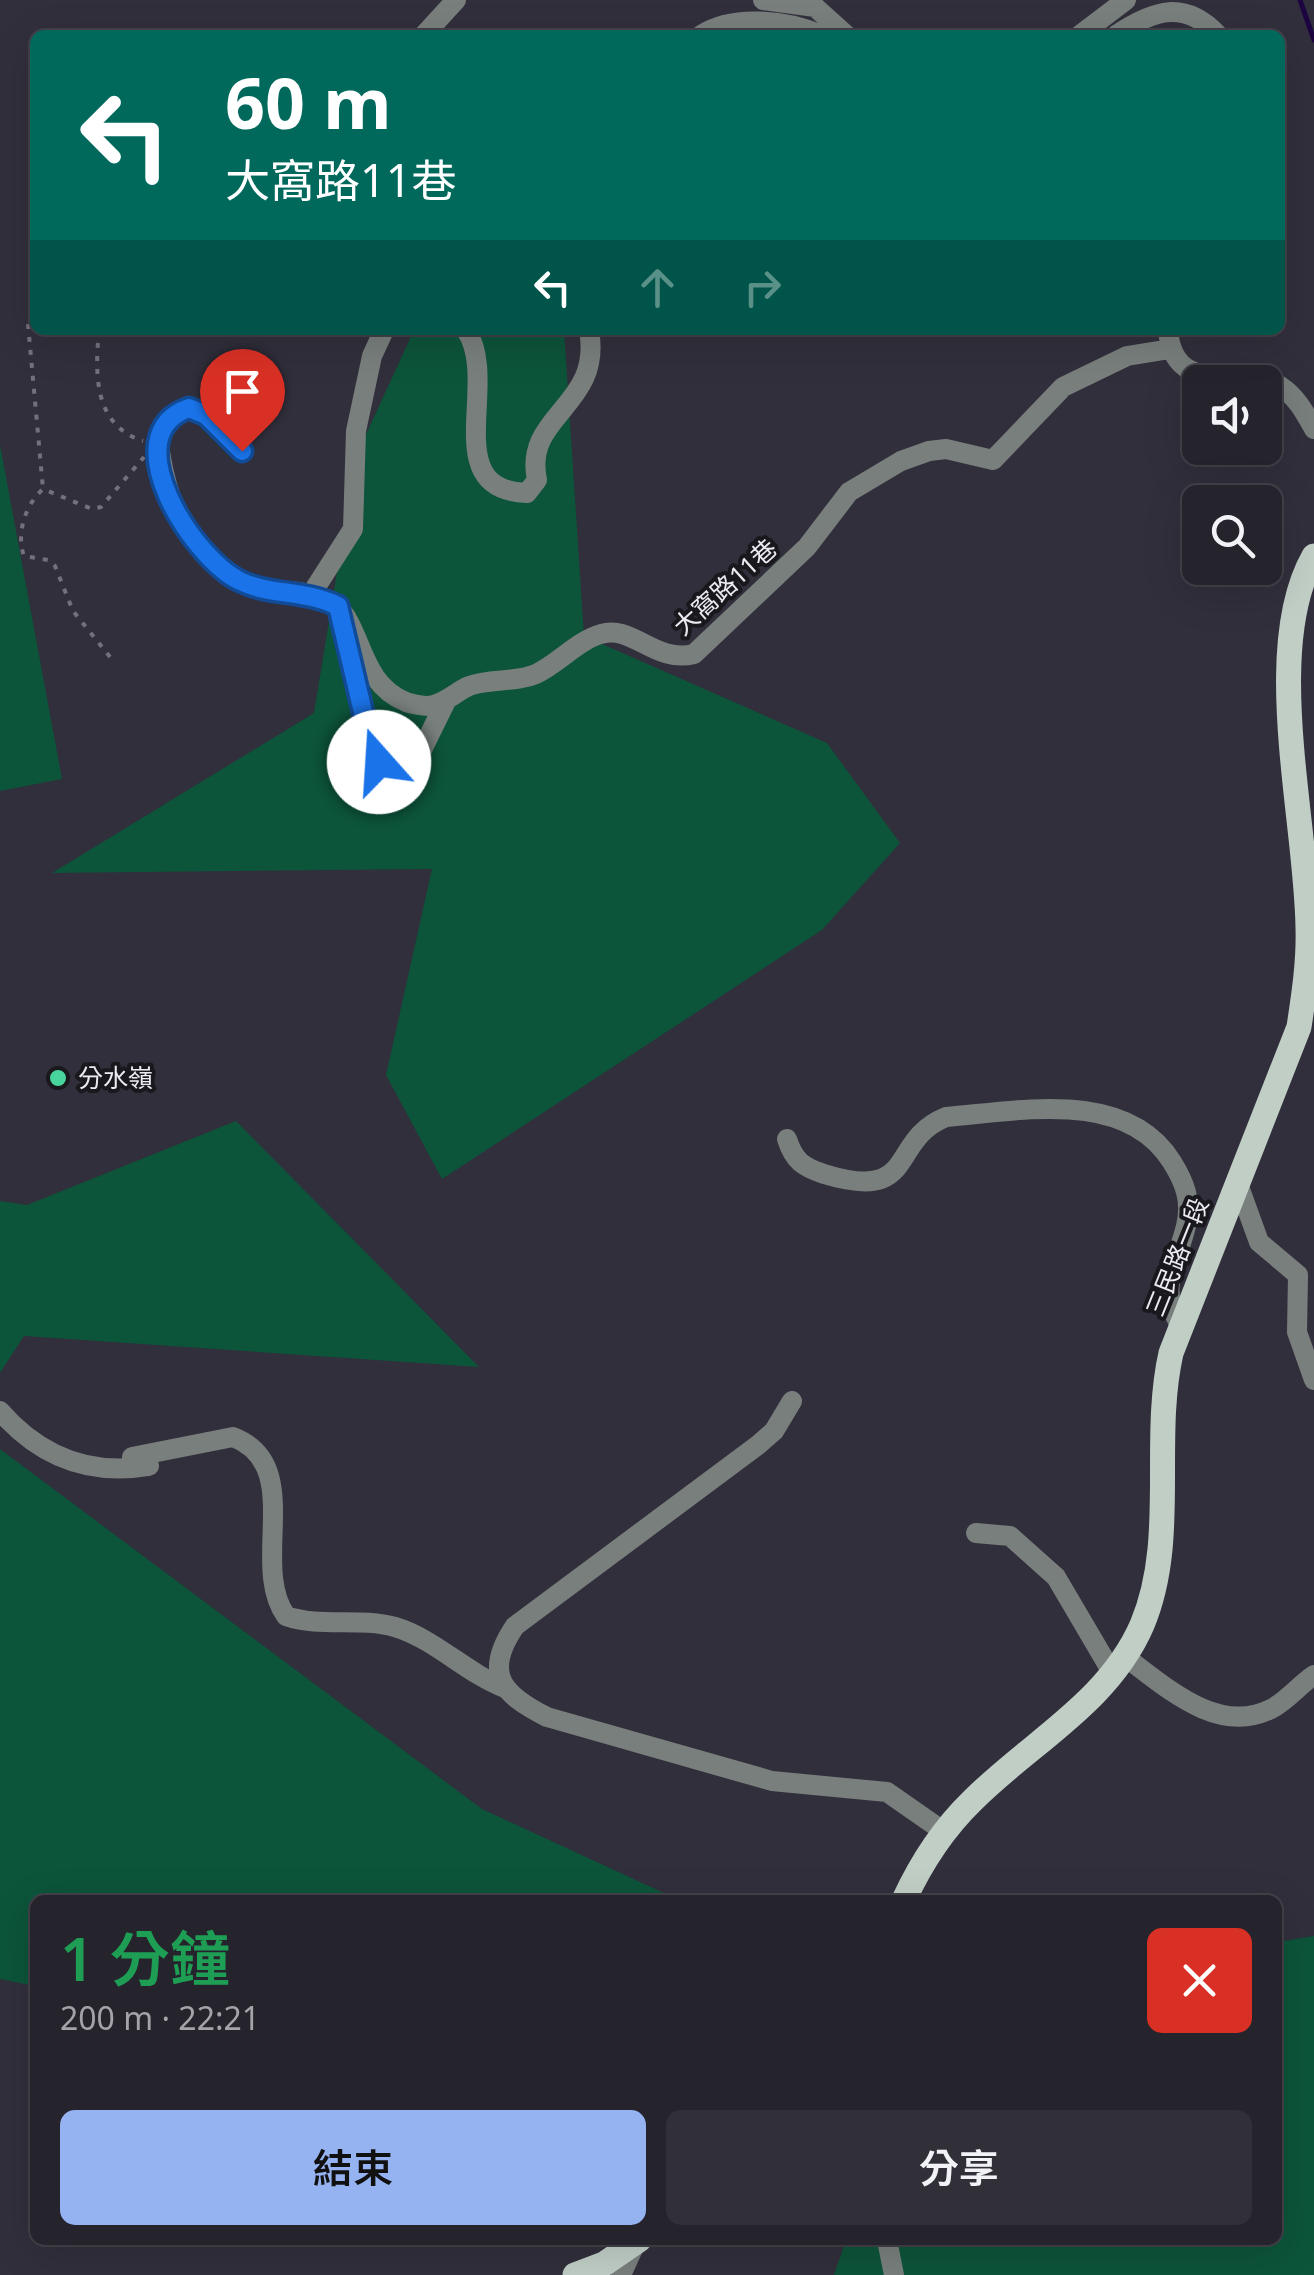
<!DOCTYPE html>
<html lang="zh-TW">
<meta charset="utf-8">
<style>
:root{--surface:#25232c;--page:#312f38;--text:#f1f3f6;--muted:#a3a4a9;--line:#424048;--accent:#95b2f1}
body{margin:0;font-family:"Noto Sans","Noto Sans TC",sans-serif;background:var(--page);color:var(--text);height:100vh;display:flex;flex-direction:column;font-size:38px;white-space:nowrap}
*{box-sizing:border-box;margin:0}
p{font-size:32px;color:var(--muted)}
.icon{flex:none;width:55px;height:55px;fill:none;stroke:currentColor;stroke-width:2;stroke-linecap:round;stroke-linejoin:round}
.map{position:relative;flex:1;overflow:hidden}
.side{position:absolute;left:30px;top:1895px;width:1252px;height:350px;display:flex;flex-direction:column;background:var(--surface);border-radius:15px;box-shadow:0 10px 40px #0002,0 0 0 2px var(--line)}
.side>*{flex:none}
.top-card{position:absolute;left:30px;top:30px;width:1255px;height:305px;border-radius:15px;box-shadow:0 10px 40px #0002,0 0 0 2px var(--line);background:#00695c;color:#fff;overflow:hidden}
.buttons{position:absolute;left:1182px;top:365px;display:grid;gap:20px}
.buttons a{display:grid;place-items:center;width:100px;height:100px;border-radius:15px;background:var(--surface);box-shadow:0 10px 40px #0002,0 0 0 2px var(--line);font-size:50px}
.pin{position:absolute;display:grid;place-items:center;width:85px;height:85px;color:#fff;margin:-102px -42px;border-radius:50% 50% 50% 0;rotate:-45deg;box-shadow:0 0 10px #0007}
.pin .icon{rotate:45deg}
.me{position:absolute;width:110px;margin:-55px;rotate:341deg;stroke-linejoin:round;filter:drop-shadow(0 0 8px #0008)}
.turn{display:flex;align-items:center;gap:35px;height:210px;padding:0 30px;font-size:45px}
.turn .icon{width:130px;height:130px;stroke-width:2.5}
.turn b{display:block;font-size:70px;line-height:85px}
.lanes{display:flex;align-items:center;height:95px;padding:0 30px;background:#0003;justify-content:center;gap:50px;direction:ltr}
.lanes .off{opacity:.35}
.round{display:grid;place-items:center;flex:none;width:105px;height:105px;border-radius:15px;background:var(--page)}
.summary{display:flex;align-items:center;justify-content:space-between;height:170px;padding:0 30px}
h1{font-size:60px;font-weight:600;line-height:75px;color:#1e9e55}
.primary-button{display:flex;gap:20px;margin-top:auto;padding:20px 30px}
.primary-button a{flex:1;height:115px;border-radius:15px;background:var(--accent);color:#111;font-size:40px;font-weight:600;line-height:115px;text-align:center}
.primary-button a+a{background:var(--page);color:var(--text)}
.map>svg:first-child{display:block}
.green{fill:#0c543a}
.lines{fill:none;stroke-linecap:round;stroke-linejoin:round}
.stream{stroke:#1b0440;stroke-width:5}
.path{stroke:#73717c;stroke-width:4;stroke-dasharray:5 8;stroke-linecap:butt}
.minor{stroke:#787f7c;stroke-width:20}
.major{stroke:#c0cec6;stroke-width:25}
.route-casing{stroke:#114b97;stroke-width:25}
.route{stroke:#1a73e8;stroke-width:18}
.poi-dot{fill:#48d49d;stroke:#19181d;stroke-width:4}
.labels{text-anchor:middle;stroke-width:8;stroke-linejoin:round;paint-order:stroke}
.street-label{font-size:25px;fill:#ecebf3;stroke:#19181d}
.poi-label{font-size:25px;fill:#ecebf3;stroke:#19181d;text-anchor:start}
</style>
<div class="map">
<svg width="1314" height="2275" viewBox="0 0 1314 2275">
<rect width="100%" height="100%" fill="#312f3b"/>
<path class="green" d="M414,330H564L584,636L827,743L900,843L822,930L442,1179L386,1075L432,869L52,873L314,713L356,456Z
M0,445L62,779L0,791Z
M236,1121L479,1367L24,1336L0,1373V1201L27,1205Z
M0,1449L482,1809L679,1900H35V1986L0,1979Z
M1314,1936V2275H834L846,2240H1278V1942Z"/>
<g class="lines">
<path class="stream" d="M1300,0L1314,40"/>
<path class="path" d="M28,324L43,489
M99,330C95,373 93,425 143,441
M110,657L73,611L55,566L48,560L24,556C16,534 25,505 43,489L92,509L101,507L144,457"/>
<path class="minor" d="M763,0L815,7L846,35
M424,35L456,0
M701,35C733,14 787,20 821,35
M1080,35L1126,0
M1116,35C1155,9 1185,0 1218,35
M466,330C501,382 437,490 527,493L537,480C523,414 603,407 589,330
M1168,330C1174,400 1241,364 1280,386C1296,396 1305,413 1314,429
M243,451L206,415L189,408C168,415 156,429 160,452C170,518 201,576 271,589C292,593 318,590 336,605C363,629 359,683 406,702C411,704 423,706 428,706C444,705 455,692 469,686C490,678 515,683 536,674C559,663 577,641 601,634C632,624 655,664 694,654L807,547L849,492L901,461L929,451L946,449L993,460L1063,387L1127,356L1170,349
M312,593L353,529L356,431L372,356L384,330
M347,647L372,750L379,762L392,769L417,760L446,701
M787,1139C794,1161 803,1167 824,1174C919,1203 887,1141 946,1117C1020,1111 1126,1088 1172,1162C1185,1183 1192,1201 1186,1226C1176,1267 1157,1287 1181,1327
M1238,1184L1259,1242L1298,1275L1297,1332L1314,1380
M792,1401L774,1431L758,1445L515,1626C483,1673 501,1694 547,1717L772,1781L887,1792L943,1831
M0,1411C40,1457 89,1476 149,1466
M132,1457L233,1437C306,1465 249,1564 286,1616C320,1628 359,1617 395,1627C435,1639 466,1673 505,1688
M976,1533L1010,1536L1056,1577L1113,1674
M1124,1656C1165,1686 1217,1736 1271,1709C1287,1701 1299,1685 1314,1675
M887,2240L894,2275
M621,2275L636,2242"/>
<path class="major" d="M904,1900C921,1863 944,1828 973,1800C1031,1742 1108,1703 1142,1625C1178,1540 1151,1442 1171,1353L1299,1027C1304,994 1309,961 1308,928C1307,822 1261,648 1314,556
M575,2275L604,2264L639,2240"/>
</g>
<g class="lines">
<g class="route-casing">
<path id="route" d="M242,451L206,415L189,408C113,434 192,558 240,581C271,596 303,589 338,606L372,750L379,762"/>
</g>
<use href="#route" class="route"/>
</g>
<circle class="poi-dot" cx="58" cy="1078" r="10"/>
<g class="labels">
<g class="street-label">
<text transform="translate(725 587) rotate(-42)" y="9">大窩路11巷</text>
<text transform="translate(1177 1257) rotate(-68)" y="9">三民路一段</text>
</g>
<g class="poi-label">
<text x="78" y="1087">分水嶺</text>
</g>
</g>
</svg>
<div class="buttons">
<a><svg class="icon" aria-label="sound" viewBox="0 0 24 24"><path d="M4 9h4l5-4v14l-5-4H4zM17 9q2 3 0 6"/></svg></a>
<a><svg class="icon" aria-label="search" viewBox="0 0 24 24"><circle cx="10" cy="10" r="6"/><path d="M15 15l6 6"/></svg></a>
</div>
<div class="pin" style="left:242px;top:451px;background:#d93025"><svg class="icon" aria-label="arrive" viewBox="0 0 24 24"><path d="M6 21V4h12l-3 4 3 4H6"/></svg></div>
<svg class="me" style="left:379px;top:762px" viewBox="-20 -20 40 40"><circle r="19" fill="#fff"/><path d="M0-13L10 11 0 6-10 11z" fill="#1a73e8"/></svg>
<div class="top-card">
<div class="turn"><svg class="icon" aria-label="left" viewBox="0 0 24 24"><path d="M17 20v-9H6M10 6l-5 5 5 5"/></svg><div><b>60 m</b>大窩路11巷</div></div>
<div class="lanes"><svg class="icon" aria-label="left" viewBox="0 0 24 24"><path d="M17 20v-9H6M10 6l-5 5 5 5"/></svg><svg class="icon off" aria-label="ahead" viewBox="0 0 24 24"><path d="M12 20V5M6 11l6-6 6 6"/></svg><svg class="icon off" aria-label="right" viewBox="0 0 24 24"><path d="M7 20v-9h11M14 6l5 5-5 5"/></svg></div>
</div>
<section class="side">
<div class="summary"><div><h1>1 分鐘</h1><p>200 m · 22:21</p></div><a class="round" style="background:#d93025;color:#fff"><svg class="icon" aria-label="close" viewBox="0 0 24 24"><path d="M6 6l12 12M18 6L6 18"/></svg></a></div>
<div class="primary-button"><a>結束</a><a>分享</a></div>
</section>
</div>
